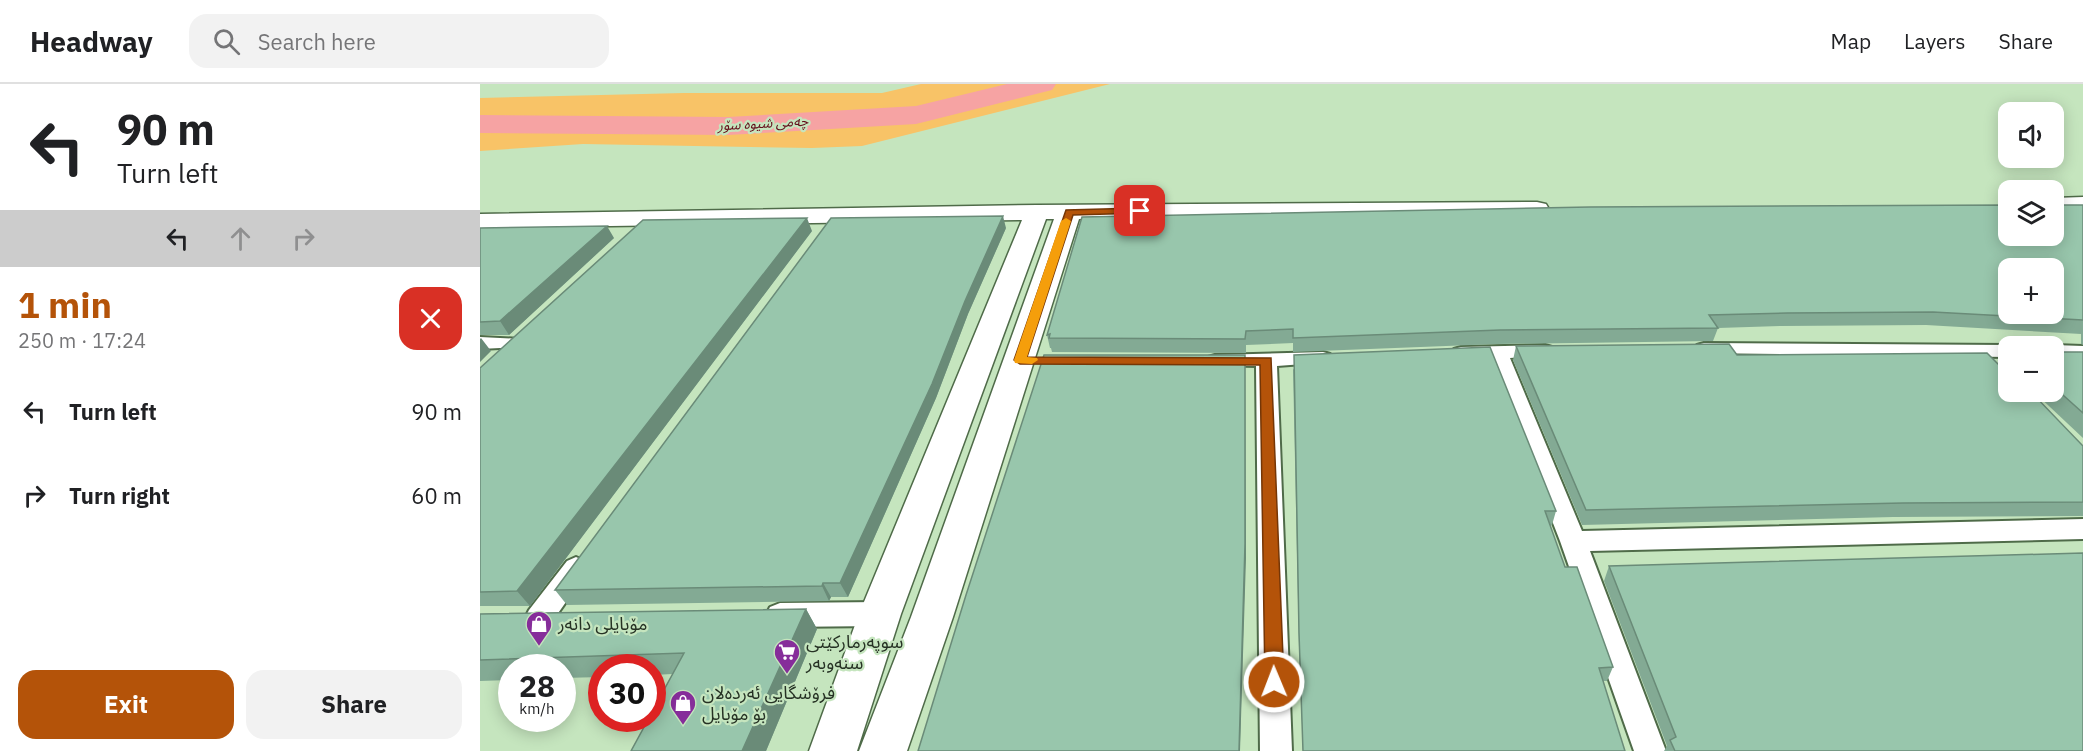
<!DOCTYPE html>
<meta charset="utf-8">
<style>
:root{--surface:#fff;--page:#f2f2f2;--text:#202124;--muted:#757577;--line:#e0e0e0;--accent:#b45309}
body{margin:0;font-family:"IBM Plex Sans","Noto Sans Arabic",sans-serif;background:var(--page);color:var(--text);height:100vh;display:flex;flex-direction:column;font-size:22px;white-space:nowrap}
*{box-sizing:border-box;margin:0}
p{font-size:20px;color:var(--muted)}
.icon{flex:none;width:33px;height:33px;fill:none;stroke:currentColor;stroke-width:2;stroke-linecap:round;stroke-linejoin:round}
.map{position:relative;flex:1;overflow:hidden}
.drawer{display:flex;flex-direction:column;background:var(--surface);width:480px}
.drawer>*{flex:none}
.hud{background:#fff;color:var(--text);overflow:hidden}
.buttons{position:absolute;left:1518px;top:18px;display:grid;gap:12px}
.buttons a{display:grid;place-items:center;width:66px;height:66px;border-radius:12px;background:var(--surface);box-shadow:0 3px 15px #0003;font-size:30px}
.speed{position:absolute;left:18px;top:570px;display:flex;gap:12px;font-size:30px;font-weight:700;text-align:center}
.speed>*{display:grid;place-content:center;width:78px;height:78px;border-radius:50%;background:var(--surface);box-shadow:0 3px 15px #0003;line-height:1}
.speed small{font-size:15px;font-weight:400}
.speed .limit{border:9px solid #d22;background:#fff;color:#111}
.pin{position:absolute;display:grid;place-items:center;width:51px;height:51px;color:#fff;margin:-26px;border-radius:12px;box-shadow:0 3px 9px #0006}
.me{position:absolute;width:66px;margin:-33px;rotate:359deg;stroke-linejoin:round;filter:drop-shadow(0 0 4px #0008)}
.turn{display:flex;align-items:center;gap:21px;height:126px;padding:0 18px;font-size:27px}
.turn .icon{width:78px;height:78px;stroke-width:2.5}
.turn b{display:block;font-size:42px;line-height:51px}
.lanes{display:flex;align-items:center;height:57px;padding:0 18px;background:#0003;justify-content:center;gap:30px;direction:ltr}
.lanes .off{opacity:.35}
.round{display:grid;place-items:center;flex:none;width:63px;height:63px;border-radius:18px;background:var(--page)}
.summary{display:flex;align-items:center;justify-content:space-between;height:102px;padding:0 18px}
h1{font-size:36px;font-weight:800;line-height:45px;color:var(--accent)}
.cta{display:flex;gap:12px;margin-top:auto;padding:12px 18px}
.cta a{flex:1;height:69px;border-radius:18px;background:var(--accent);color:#fff;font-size:24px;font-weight:800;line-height:69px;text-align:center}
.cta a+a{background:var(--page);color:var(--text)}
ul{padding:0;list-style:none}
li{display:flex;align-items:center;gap:18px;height:84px;padding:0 18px}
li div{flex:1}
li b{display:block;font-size:22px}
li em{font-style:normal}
header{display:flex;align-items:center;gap:36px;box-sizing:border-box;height:84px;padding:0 30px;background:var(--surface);border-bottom:2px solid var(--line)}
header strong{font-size:28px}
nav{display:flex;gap:33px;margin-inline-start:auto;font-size:21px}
.search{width:420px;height:54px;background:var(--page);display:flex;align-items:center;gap:15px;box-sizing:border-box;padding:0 21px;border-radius:18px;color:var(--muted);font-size:22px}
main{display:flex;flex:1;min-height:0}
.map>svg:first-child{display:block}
.green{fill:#f8c367}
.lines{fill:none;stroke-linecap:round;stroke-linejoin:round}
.river{fill:#f6a3a3;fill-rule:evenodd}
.street-casing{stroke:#4f6b49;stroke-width:4}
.secondary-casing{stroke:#4f6b49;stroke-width:3}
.street{fill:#fff;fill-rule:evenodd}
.secondary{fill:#fff;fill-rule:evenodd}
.wall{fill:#83aa94}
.shaded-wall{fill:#6a8b78}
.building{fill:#98c6ac;stroke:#6a8b78;stroke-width:1.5;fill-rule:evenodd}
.route{fill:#b45309;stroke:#753606;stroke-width:1.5}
.slow{fill:#f59e0b}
.labels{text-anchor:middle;stroke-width:4.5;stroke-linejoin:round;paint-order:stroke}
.far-water-label{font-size:14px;font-style:italic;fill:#640f1b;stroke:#c5e5be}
.near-poi-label{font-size:18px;fill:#263224;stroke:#c5e5be;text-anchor:start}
</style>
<header>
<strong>Headway</strong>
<div class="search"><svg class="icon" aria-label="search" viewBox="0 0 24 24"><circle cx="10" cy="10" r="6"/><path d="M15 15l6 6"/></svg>Search here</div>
<nav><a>Map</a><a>Layers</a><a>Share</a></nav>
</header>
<main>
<section class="drawer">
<div class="hud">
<div class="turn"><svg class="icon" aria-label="left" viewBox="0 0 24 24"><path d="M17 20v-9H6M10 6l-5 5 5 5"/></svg><div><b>90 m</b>Turn left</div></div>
<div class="lanes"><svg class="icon" aria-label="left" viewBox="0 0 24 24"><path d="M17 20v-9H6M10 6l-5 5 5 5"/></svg><svg class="icon off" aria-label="ahead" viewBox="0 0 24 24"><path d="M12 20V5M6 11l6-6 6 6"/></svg><svg class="icon off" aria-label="right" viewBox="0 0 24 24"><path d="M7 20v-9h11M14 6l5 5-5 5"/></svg></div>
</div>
<div class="summary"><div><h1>1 min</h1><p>250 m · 17:24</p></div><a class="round" style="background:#d93025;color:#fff"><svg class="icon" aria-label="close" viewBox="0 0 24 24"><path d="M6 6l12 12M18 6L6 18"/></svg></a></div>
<ul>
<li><svg class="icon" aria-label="left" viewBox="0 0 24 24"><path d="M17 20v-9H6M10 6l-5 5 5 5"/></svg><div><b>Turn left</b></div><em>90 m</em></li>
<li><svg class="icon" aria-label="right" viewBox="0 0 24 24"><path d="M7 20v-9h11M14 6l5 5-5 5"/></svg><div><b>Turn right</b></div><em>60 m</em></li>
</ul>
<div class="cta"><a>Exit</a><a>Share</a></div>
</section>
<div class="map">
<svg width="1603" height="667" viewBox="0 0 1603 667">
<rect width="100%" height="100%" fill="#c5e5be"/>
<path class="green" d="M441,0H630L382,62L332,64L103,60L0,67V14L204,9H402Z"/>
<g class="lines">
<path class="river" d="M527,0H576L572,6L436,40L248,51L0,49V31L248,33L436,22Z"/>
<g class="street-casing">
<path id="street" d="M0,253L41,255L44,259L41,263L0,265Z
M1224,259L1528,261L1535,262H1528V273L1217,269L1214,265L1217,261Z
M1065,261L1072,263L1075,267L1072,271L1030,274L1102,447L1603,435V455L1110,467L1186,667H1154L1080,457L1009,275L974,273L971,269L974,265L981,263Z
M1574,261L1603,262V274L1574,273V262H1567Z
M843,268L850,270L853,274L850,278L797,282L812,667H780L776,282L728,281L725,277L728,273L735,271Z
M96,473L105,477L109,484L105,491L69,542L59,546L49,542L45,534L49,526L87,477Z
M400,518L410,522L414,530L410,538L400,542L300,543L290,539L286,531L290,523L300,519Z"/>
</g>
<g class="secondary-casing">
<path id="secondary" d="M1603,113V127L1574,128V114Z
M1057,118L1066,120L1069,125L1066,130L1057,132L599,135L473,533L427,667H379L431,533L574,135H566L421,530L377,667H329L379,530L542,136L0,144V130L557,121Z"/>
</g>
<use href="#street" class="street"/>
<use href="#secondary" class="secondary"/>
</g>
<path class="wall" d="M1603,121V261L1601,260V250L1446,241L1301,242L1238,244L1233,257L1017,260L813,268V259L766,261V269L572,268L571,264H570L567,251Z
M0,144L134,154L29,251H0Z
M526,144L488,230L456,314L368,513H351L349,517L87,521L75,506Z
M332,147L50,522H0V284Z
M1036,262L1257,271L1603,362V432L1413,433L1102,441L1033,276Z
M1574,268H1603V354L1554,308H1574Z
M813,285L1076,427L1072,441L1070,442L1085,483L1133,583L1127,597H1123L1145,667H823L819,563Z
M1129,482L1603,667H1184L1187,662L1124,497Z
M326,525L337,545L286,667H151L193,590L172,591V584H122V593L82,594V584H32V596L0,597V530Z"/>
<path class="shaded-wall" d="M523,132L526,144L488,230L456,314L368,513L360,499L485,217Z
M327,134L332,147L50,522L37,507Z
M127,142L134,154L29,251L20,237Z
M1,254L11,267L0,278V255Z
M765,271L766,474L760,667H759Z
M343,499L351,513L349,517L342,502Z
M326,525L337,545L286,667H262Z"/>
<path class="building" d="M1528,121V152H1574V121H1603V236L1453,228L1307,229L1229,231L1238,244L1020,246L813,254V245L766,247L765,255L569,254L570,250L567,251L602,133L1110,123ZM1528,184H1574V230H1528Z
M523,132L485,217L452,300L360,499H343L342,502L75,506L351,134Z
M327,134L37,507L0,508V284L163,136Z
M127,142L20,237L0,238V144Z
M1249,260L1257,271L1507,269L1528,290V308H1551L1603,362V418L1423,419L1106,426L1036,262Z
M1010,263L1076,427H1065L1085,483H1097L1133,583L1119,584L1145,667H823L819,549L814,271Z
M1574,268H1603V329L1574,303Z
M564,271H765V460L759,667H438L486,511Z
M1603,469V667H1195L1190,656L1196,653L1129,482Z
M326,525L262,667H151L169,634H172V628L204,569L0,576V530Z"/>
<path class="route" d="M660,124L663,125V129L593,131L547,273L791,274L804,598L801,604L794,606L788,604L785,598L780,281L540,280L534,276L586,126Z"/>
<path class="slow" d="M586,134L591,137L547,273L557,274L558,276L552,280L535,279L534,276L581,137Z"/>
<defs>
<g id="shop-pin" transform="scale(1.35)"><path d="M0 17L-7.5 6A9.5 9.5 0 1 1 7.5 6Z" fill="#862d9a" stroke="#c5e5be"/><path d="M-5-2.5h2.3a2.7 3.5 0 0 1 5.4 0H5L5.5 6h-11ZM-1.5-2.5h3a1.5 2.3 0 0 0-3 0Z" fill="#fff"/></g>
<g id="supermarket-pin" transform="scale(1.35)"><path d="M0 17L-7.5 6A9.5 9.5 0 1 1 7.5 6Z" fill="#862d9a" stroke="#c5e5be"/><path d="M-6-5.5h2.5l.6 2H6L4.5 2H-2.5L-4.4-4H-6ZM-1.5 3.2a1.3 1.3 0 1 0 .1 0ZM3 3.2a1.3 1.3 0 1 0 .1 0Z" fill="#fff"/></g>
</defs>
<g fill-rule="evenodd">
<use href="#shop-pin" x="59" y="540"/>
<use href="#supermarket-pin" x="307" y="568"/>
<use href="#shop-pin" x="203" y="619"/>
</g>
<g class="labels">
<g class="far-water-label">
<text transform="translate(283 39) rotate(-3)" y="5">چەمی شیوە سۆر</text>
</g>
<g class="near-poi-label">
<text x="78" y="546">مۆبایلی دانەر</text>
<text x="326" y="564">سوپەرمارکێتی<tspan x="326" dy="21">سنەوبەر</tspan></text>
<text x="222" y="615">فرۆشگایی ئەردەلان<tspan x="222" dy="21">بۆ مۆبایل</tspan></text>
</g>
</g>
</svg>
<div class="buttons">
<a><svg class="icon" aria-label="sound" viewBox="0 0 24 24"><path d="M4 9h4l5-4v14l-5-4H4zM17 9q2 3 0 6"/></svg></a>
<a><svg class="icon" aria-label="layers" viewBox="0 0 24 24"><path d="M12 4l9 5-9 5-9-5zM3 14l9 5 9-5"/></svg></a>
<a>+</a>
<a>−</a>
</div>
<div class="speed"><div>28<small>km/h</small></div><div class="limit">30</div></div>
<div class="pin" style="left:660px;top:127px;background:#d93025"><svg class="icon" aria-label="arrive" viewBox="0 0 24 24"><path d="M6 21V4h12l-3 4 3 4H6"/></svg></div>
<svg class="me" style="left:794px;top:598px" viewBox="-20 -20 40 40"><circle r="17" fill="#b45309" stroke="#fff" stroke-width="3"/><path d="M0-11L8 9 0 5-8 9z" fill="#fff"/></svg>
</div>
</main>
